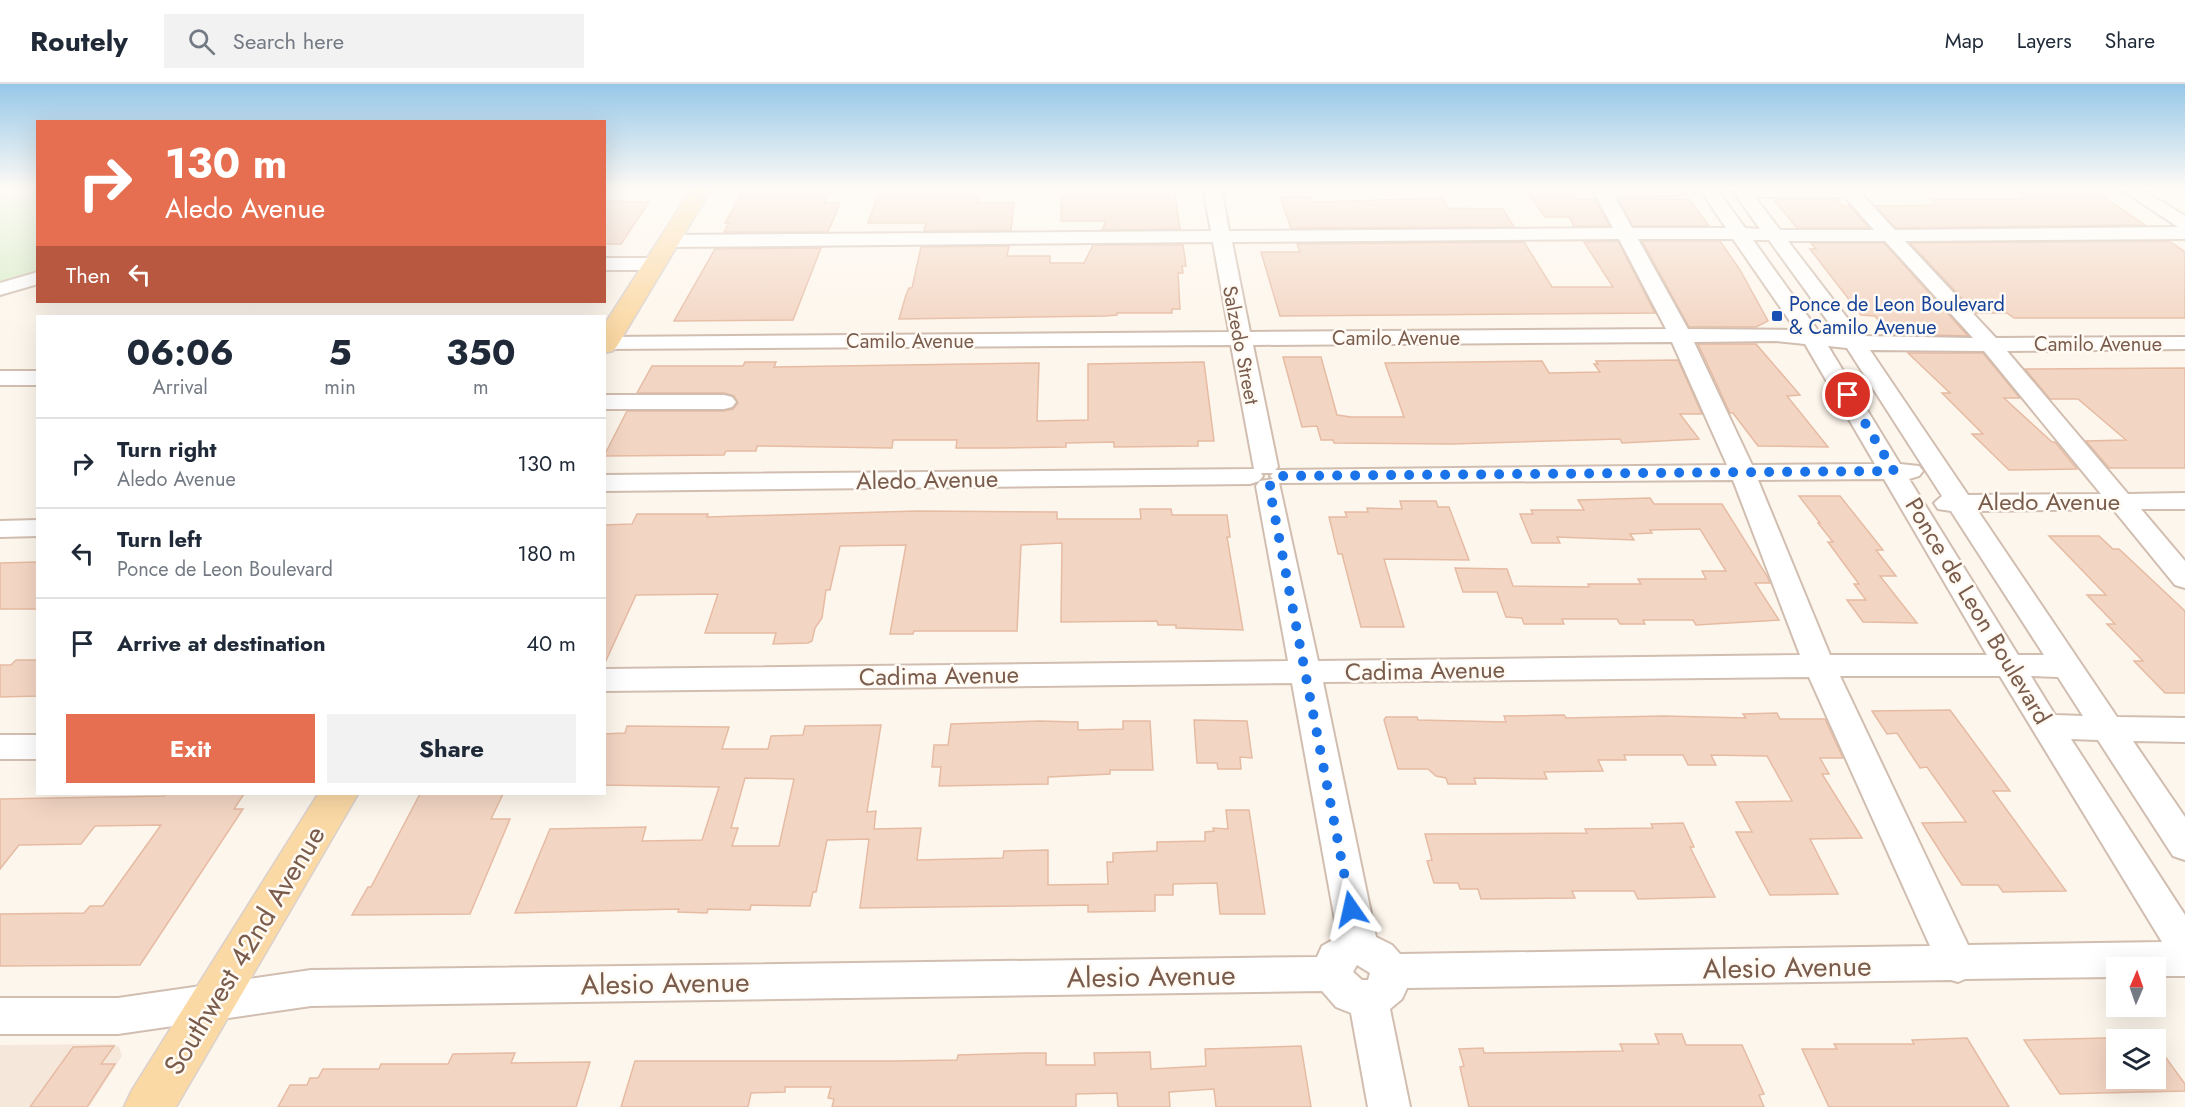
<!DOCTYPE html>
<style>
:root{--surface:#fff;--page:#f2f2f3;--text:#1f2937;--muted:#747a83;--line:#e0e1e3;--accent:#e76f51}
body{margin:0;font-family:Jost,sans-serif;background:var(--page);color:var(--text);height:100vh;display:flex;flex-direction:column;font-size:22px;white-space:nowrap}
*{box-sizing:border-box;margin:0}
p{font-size:20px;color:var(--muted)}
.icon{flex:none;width:33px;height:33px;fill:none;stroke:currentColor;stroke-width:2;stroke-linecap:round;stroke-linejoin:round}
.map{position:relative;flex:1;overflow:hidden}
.details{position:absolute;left:36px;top:231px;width:570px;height:480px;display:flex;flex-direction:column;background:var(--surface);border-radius:0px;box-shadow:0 6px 24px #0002}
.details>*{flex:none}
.guide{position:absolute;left:36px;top:36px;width:570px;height:183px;border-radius:0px;box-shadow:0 6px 24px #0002;background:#e76f51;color:#fff;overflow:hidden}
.needle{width:39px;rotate:2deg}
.buttons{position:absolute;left:2106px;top:873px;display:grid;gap:12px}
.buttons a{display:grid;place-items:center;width:60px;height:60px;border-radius:0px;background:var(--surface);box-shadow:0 6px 24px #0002;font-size:30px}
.pin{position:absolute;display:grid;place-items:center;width:51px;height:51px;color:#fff;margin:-26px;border:3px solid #fff;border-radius:50%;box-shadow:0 2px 6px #0007}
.me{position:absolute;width:66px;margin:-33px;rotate:349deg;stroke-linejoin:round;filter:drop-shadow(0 0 4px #0008)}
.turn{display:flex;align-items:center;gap:21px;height:126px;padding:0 30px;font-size:27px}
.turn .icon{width:78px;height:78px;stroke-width:2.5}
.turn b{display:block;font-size:42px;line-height:51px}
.then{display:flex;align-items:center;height:57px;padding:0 30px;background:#0003;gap:12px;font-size:22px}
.eta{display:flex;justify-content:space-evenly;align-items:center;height:102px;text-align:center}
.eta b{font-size:36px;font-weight:700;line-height:42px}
.button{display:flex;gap:12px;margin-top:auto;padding:12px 30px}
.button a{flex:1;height:69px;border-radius:0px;background:var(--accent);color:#fff;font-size:24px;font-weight:700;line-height:69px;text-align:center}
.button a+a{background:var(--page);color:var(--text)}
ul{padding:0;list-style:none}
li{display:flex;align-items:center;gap:18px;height:90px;padding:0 30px;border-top:2px solid var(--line)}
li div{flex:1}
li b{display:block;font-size:22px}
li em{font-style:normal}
header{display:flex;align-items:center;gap:36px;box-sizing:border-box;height:84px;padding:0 30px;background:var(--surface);border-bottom:2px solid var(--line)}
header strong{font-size:28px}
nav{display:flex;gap:33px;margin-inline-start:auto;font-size:21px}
.search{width:420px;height:54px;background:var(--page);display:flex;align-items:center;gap:15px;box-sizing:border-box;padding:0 21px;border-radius:0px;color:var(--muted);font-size:22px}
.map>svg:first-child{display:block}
.residential{fill:#f5e8da}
.green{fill:#d8ecc9}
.building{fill:#f3d5c3;stroke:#e6bba3;stroke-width:1.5;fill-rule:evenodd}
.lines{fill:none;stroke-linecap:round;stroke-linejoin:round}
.minor-casing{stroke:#d1beb0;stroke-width:4}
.major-casing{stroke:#dad1cd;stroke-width:3}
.minor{fill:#fff;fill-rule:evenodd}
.major{fill:#fbd9a5;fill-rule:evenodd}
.route{stroke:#1a73e8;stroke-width:10;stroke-dasharray:0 18}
.transit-dot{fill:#1a4fb4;stroke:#fffaf3;stroke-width:2}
.labels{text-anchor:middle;stroke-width:5;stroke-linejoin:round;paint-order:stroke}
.far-transit-label{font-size:20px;fill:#164399;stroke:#fffaf3;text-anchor:start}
.far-street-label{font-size:20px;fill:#7a5c4d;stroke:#fffaf3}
.street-label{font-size:24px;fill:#7a5c4d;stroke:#fffaf3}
.near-street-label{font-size:28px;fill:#7a5c4d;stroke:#fffaf3}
</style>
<header>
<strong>Routely</strong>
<div class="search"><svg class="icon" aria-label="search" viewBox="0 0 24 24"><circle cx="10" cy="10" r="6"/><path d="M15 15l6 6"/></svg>Search here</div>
<nav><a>Map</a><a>Layers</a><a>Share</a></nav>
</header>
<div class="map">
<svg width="2185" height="1023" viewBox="0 0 2185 1023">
<rect width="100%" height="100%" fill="#fdf6ec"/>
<path class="residential" d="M114,960L119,963L122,972L89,1023H0V961Z"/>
<path class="green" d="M0,104H37V191L0,202Z"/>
<path class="building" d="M881,104H981L978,119H1014L1011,146L924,147L926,139H868Z
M1062,104H1174L1180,145L1102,146L1106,137H1061Z
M1525,104H1566L1574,115H1595L1609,142H1574L1569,133H1545Z
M828,108L824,119H840L828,148H724L729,139H725L742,109Z
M2016,108L2098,109L2145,141L1896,144L1875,122L1938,121L1930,115H2025Z
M1280,113H1311L1314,118L1443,114L1448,124L1503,125L1514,143L1291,144Z
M1618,115H1689L1709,142H1633Z
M1774,116H1837L1843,122H1850L1869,144H1797Z
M604,117L649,118L621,160H604Z
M1618,157L1655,229L1280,232L1261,168H1300L1297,160L1524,158L1552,203H1613L1584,158Z
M1642,157H1720L1740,186L1768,237L1756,243H1689Z
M2169,157L2185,168V234H2014L2007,229H1976L1910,159Z
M1811,159H1884L1968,252L1890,250L1875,232L1861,231L1810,165H1816Z
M1093,161H1183L1186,182H1182L1183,189H1178L1180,225H1172V229H1117V231L1106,232L899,235L906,211L909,204H912L921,163L1009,162L1007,172H1050V179H1084Z
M821,164L793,236L674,237L715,165Z
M1698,260H1756L1800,311L1787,312L1828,363L1758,362L1733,329H1730Z
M1908,269H1983L2020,314H2004L2052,358H2055L2077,385L2009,386L1972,350H1983L1942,309H1950Z
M1283,273H1321L1337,331L1351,333H1404L1385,279L1542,277L1549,289L1600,288L1594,280H1598L1596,277L1678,276L1702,330H1680L1699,355L1622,359L1620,355L1452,360L1334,359L1333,356H1321L1317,342L1302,343Z
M745,278H776L774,283L1039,279L1037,337L1088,336V280L1204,278L1214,357H1198V362L1114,363V358L1066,359V363L998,364H956L957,356H893L892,364L757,362L756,367H726L724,371L604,372L627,327H724L733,325L738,319L734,312L724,309H637L652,282H743Z
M2185,284V384H2109L2086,357L2126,356L2078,315H2050L2025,285Z
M1799,412H1840L1883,466H1876L1896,492H1880L1917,539L1863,538L1847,516H1866L1854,500H1859L1828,458H1833L1818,439H1820Z
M1650,414L1654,420H1722L1767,492L1770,499H1755L1779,536L1696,541L1693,536H1643L1645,540H1620L1617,535H1562L1564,540H1524L1522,534L1506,533L1497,508H1463L1455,484L1507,485L1513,502L1589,503L1588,500H1641L1638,495H1706L1702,487H1726L1700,445L1650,446L1652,449L1630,450L1634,456L1557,453L1560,459H1532L1520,430H1533L1531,426H1584L1578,416Z
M1400,417H1436L1438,423H1449L1469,476L1384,475L1404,543H1361L1342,470H1338L1329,433H1347L1345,428H1368L1367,424L1402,425Z
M1140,425H1171L1172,431H1227L1230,453H1227L1243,546L1176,544V541H1158L1157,537L1061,538L1062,459L1021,461L1017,547H914L913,550H890L906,461L840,462L830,506H826L822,534L815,544L812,557L808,559L773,560L776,549H705L718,510L636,511L604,581V441L632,440L637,430H708L707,433L917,427L1057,428V435H1141Z
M2049,452H2099L2113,465H2119L2185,527V609H2165L2134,577H2143L2107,540H2115L2087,511H2106Z
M38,478V525H0V479Z
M16,576H38V612L0,613V581H11Z
M1950,626L2010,707H1993L2066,807L2003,808L1998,801H1962L1943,772L1922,739L1966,738L1927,683L1920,684L1897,649L1887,650L1872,627Z
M1777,629L1780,635H1825L1843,674H1820L1829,690H1822L1862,754L1810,755L1838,810L1770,811L1736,748H1752L1736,718L1792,717L1767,672L1711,671L1716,681H1688L1683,671H1624L1626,676H1598L1603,687L1544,688L1547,695L1474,694L1476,700H1448L1446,694L1436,692L1428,685H1398L1384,636L1386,633H1417L1418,636L1506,638L1504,632L1564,631L1566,634L1664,632L1746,634L1743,630Z
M1194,636L1247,637L1252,674L1240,673L1241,685H1218L1217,679H1197Z
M1039,637L1078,638V646L1123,645V637H1150L1153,686H1110V690L1048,693V700L939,702L941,683H932L934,661H948L951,640Z
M881,641L867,728L876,727L874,745L921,744L917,776L1003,774L1004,767L1048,766V801L1108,800L1107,778H1113V769L1157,767V758L1205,757V748L1214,747L1213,744L1228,745L1226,726H1249L1265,830H1220L1217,799L1173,800V811H1155V827L1088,828V821L860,824L869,755L827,756L816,808H813L810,822L751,821L750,826L708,825L707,829L678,828L679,825L515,829L550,745L646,743L642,757L702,756L719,703L604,701V650L625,649L627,642L729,643L722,665H768L771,652L803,651L805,642ZM745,694L794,695L779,762H732L738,744H731Z
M166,710H244L234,725H243L140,881L0,882V830L84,829L90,822H103L161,741L95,742L81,760L19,761L0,785V715L164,712Z
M420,710H503L491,735H510L470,830L352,831L368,803H371Z
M1683,739L1694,763H1690L1715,813L1638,815L1634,807H1572L1575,814L1481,815L1478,805H1460L1458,799H1434L1427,777L1432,776L1425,750L1587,749L1585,745L1653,744L1651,740Z
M1655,950H1682L1686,961H1742L1764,1010L1759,1011L1764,1023H1469L1460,983L1464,982L1459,965L1483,964L1484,969L1623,967L1620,960H1659Z
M2150,953L2152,956H2116V994H2156V960L2185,1000V1007L2060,1010L2024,956Z
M1967,954L2009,1023H1829L1802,965H1837L1834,960H1914L1912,956Z
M114,962L101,980H115L87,1023H30L73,963Z
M1301,962L1311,1023H1216L1214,1005L1169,1008L1170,1023H1118L1117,1009L1076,1010V1023H832L834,1015L828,1014L831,1003H785V1008L751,1009L748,1023H621L635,977H896L957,976L958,971L1027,969H1046V981H1095L1094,969L1150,968L1151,985L1206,982L1205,965Z
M515,969L511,979L590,978L576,1023H278L290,1001H307L310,994H318L323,985H379L381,980H448L453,970Z"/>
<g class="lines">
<g class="minor-casing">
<path id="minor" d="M1203,104H1221L1229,147L1613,144L1592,104H1685L1683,110L1677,111L1614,112L1632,144H1726L1699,104H1716L1745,144L1760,145L1731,104H1856L1895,146L2178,143L2119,104H2140L2185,132V155L1905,157L1996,254L2185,253V265L2007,267L2128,410L2185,409V425H2141L2185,477V504L2175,501L2113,425L1978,427L2117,633L2185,634V658L2133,657L2185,733V776L2173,772L2098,656L2071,655L2185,831V892H2156V884H2116V893L1965,895L1958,898L1951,896L1407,904L1402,915L1390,925L1410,1023H1368L1351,929L1336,923L1322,907L311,922L118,950H0V914H118L311,886L1317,873L1322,862L1338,853L1292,599L604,607V585L1288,577L1256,402L1260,397L1273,395L1270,392L1273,389H1261L1263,392L1259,397L1250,400L604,407V391L1254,385L1231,261L604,265V253H607L1229,248L1213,158L669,163L660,157L669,151L1211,147ZM1755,113H1845L1874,146H1780ZM1619,155L1666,245L1250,248L1232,158ZM1638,155H1733L1796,246L1688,245ZM1753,156H1769L1837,250L1819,248ZM1788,157H1885L1973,254L1861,252ZM1776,257L1805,260L1875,380L1752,381L1694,258ZM1672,258L1727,381L1275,386L1278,383L1253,261ZM1828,262L1847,264L1942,412L1934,419L1938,425L1951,427L2044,571H2018L1909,395L1919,392L1923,387L1919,382L1900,380ZM1870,266L1984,267L2101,410L1968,411ZM1884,395L1987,571H1830L1758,396ZM1733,396L1800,571L1318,577L1279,399ZM1840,592H2000L2162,858L1968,861ZM2031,592L2058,593L2083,632L2055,631ZM1809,593L1930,862L1400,870L1392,861L1376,853L1323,598ZM1357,881L1370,889L1368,896H1362L1353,888Z
M604,174H655L665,180L655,186H604Z
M38,188V200L0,211V199Z
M0,287H38V301H0Z
M604,311H724L732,313L736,318L732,323L724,325H604Z
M38,436V452L0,453V437Z
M0,651H38V675H0Z"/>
</g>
<g class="major-casing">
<path id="major" d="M692,104H712L617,262L613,267L604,269V241Z
M318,710H358L176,1023H124L132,1006Z"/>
</g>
<use href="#minor" class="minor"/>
<use href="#major" class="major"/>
</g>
<linearGradient id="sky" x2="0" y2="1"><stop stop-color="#97c7e8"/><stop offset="0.42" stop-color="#fefbf6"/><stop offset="1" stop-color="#fefbf6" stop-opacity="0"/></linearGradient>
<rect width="2185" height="248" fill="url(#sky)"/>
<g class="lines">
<path class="route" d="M1351,825L1269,402L1281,398L1283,392L1894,387L1848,311"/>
</g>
<rect class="transit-dot" x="1771" y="226" width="12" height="12" rx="3"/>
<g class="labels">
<g class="far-transit-label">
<text x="1789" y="227">Ponce de Leon Boulevard<tspan x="1789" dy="23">&amp; Camilo Avenue</tspan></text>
</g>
<g class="far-street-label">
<text x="1396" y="261">Camilo Avenue</text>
<text x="910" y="264">Camilo Avenue</text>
<text x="2098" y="267">Camilo Avenue</text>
<text transform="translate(1241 261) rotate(79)" y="7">Salzedo Street</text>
</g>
<g class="street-label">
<text transform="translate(927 396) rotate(-1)" y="8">Aledo Avenue</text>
<text x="2049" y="426">Aledo Avenue</text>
<text transform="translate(1978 527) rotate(59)" y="8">Ponce de Leon Boulevard</text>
<text transform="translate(1425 587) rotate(-1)" y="8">Cadima Avenue</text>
<text transform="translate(939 592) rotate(-1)" y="8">Cadima Avenue</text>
</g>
<g class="near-street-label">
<text transform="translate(244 866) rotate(-59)" y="10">Southwest 42nd Avenue</text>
<text transform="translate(1787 883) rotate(-1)" y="10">Alesio Avenue</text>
<text transform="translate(1151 892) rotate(-1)" y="10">Alesio Avenue</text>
<text transform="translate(665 899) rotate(-1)" y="10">Alesio Avenue</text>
</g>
</g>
</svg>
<div class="buttons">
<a><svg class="needle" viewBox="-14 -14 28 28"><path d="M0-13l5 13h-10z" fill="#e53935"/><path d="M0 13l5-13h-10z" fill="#747a83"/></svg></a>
<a><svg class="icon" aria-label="layers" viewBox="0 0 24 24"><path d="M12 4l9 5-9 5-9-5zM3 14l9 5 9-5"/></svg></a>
</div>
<div class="pin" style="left:1848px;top:311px;background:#d93025"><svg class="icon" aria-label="arrive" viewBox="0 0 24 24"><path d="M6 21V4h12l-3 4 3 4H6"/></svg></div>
<svg class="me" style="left:1351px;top:825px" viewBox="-20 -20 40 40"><path d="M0-17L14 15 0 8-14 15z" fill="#1a73e8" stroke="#fff" stroke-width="4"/></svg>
<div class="guide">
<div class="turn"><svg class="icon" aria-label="right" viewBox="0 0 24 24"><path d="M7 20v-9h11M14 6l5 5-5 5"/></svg><div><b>130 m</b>Aledo Avenue</div></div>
<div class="then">Then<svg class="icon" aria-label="left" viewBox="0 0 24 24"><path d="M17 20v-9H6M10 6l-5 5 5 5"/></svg></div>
</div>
<section class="details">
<div class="eta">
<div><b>06:06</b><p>Arrival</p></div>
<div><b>5</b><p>min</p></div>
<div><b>350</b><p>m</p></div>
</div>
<ul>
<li><svg class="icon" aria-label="right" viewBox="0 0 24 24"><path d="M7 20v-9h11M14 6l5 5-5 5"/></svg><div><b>Turn right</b><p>Aledo Avenue</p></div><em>130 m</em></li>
<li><svg class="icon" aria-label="left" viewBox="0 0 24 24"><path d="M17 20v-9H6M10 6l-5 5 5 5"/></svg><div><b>Turn left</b><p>Ponce de Leon Boulevard</p></div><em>180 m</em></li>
<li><svg class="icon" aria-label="arrive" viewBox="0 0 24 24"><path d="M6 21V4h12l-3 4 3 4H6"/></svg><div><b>Arrive at destination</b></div><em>40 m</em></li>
</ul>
<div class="button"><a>Exit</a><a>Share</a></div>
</section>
</div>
